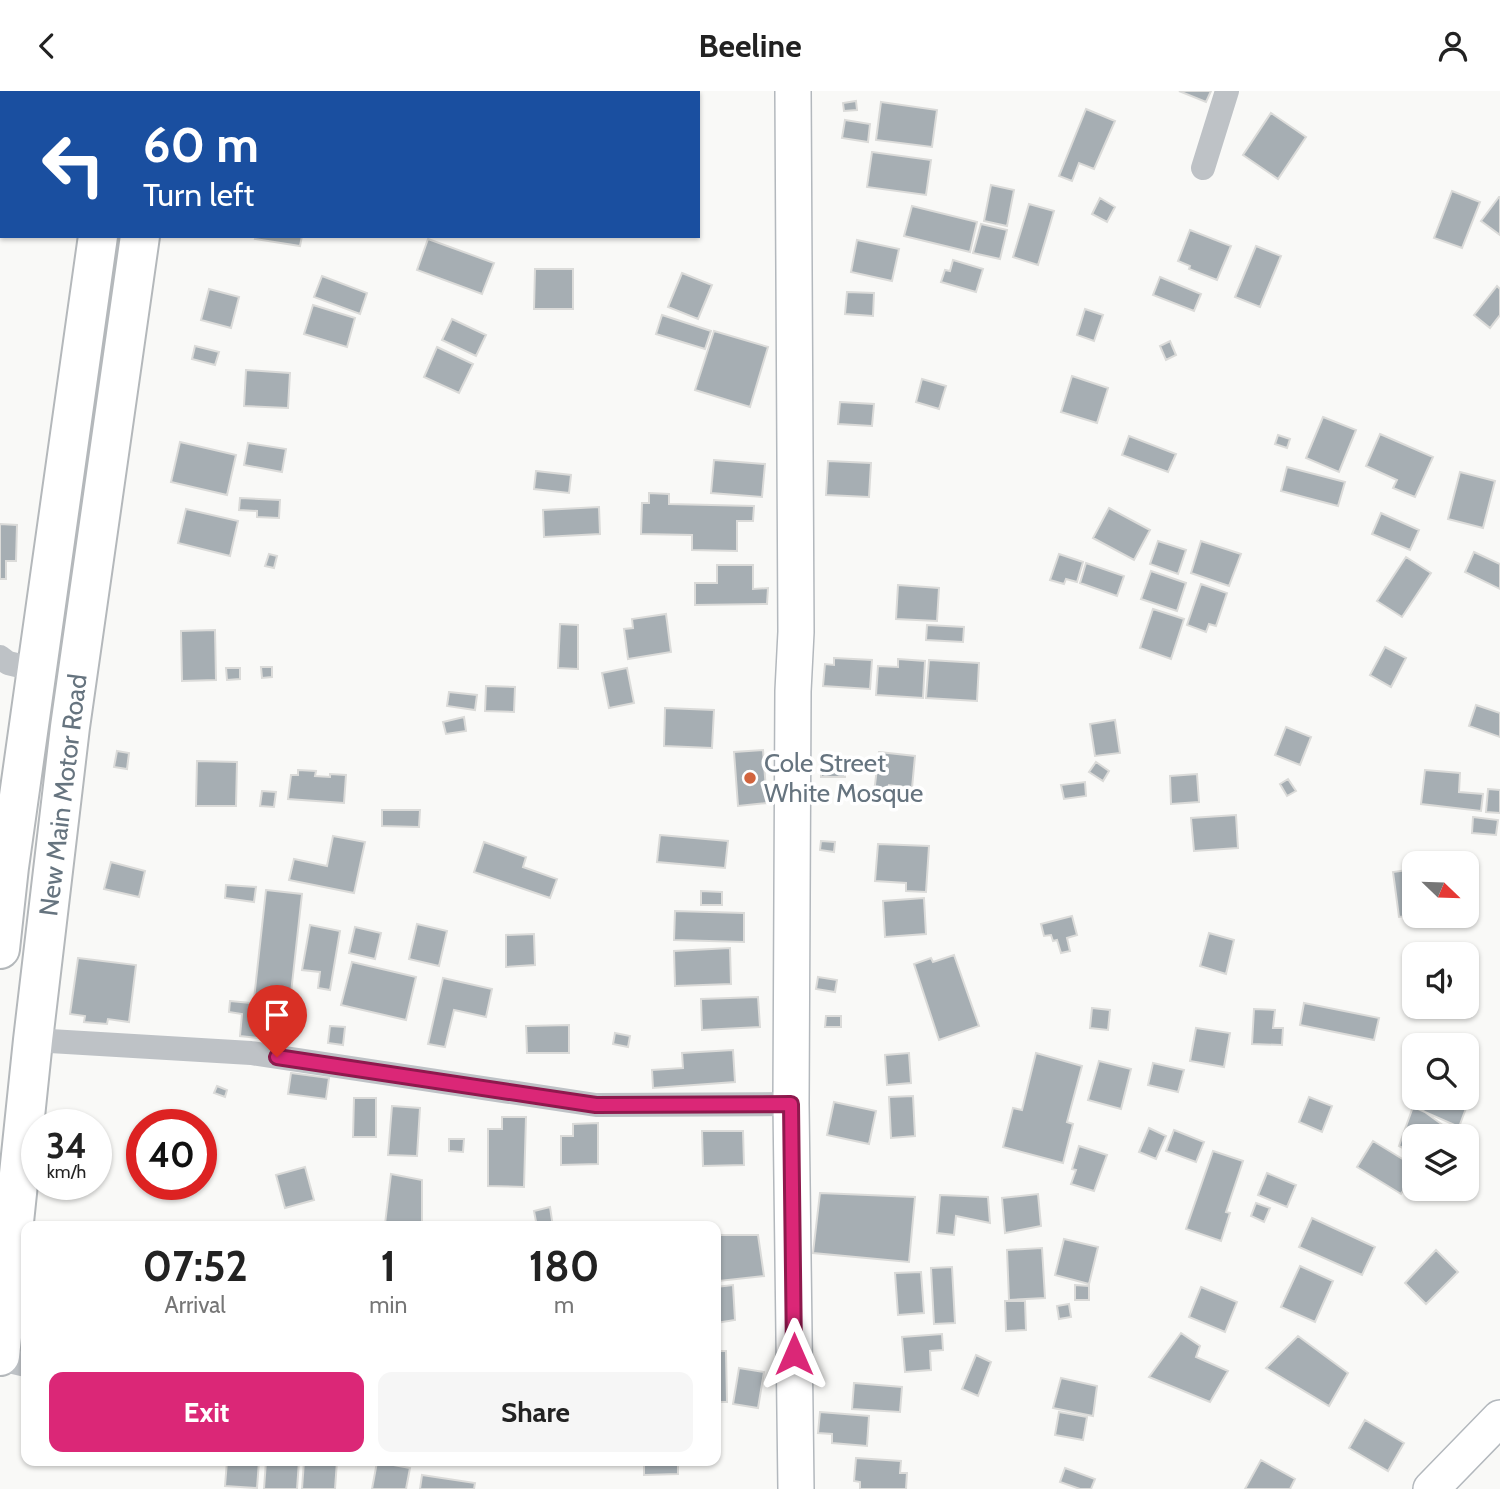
<!DOCTYPE html>
<style>
:root{--surface:#fff;--page:#f6f6f6;--text:#222;--muted:#767676;--accent:#db2777}
body{margin:0;font-family:Cabin,sans-serif;background:var(--page);color:var(--text);height:100vh;display:flex;flex-direction:column;font-size:26px;white-space:nowrap}
*{box-sizing:border-box;margin:0}
p{font-size:23px;color:var(--muted)}
.icon{flex:none;width:38px;height:38px;fill:none;stroke:currentColor;stroke-width:2;stroke-linecap:round;stroke-linejoin:round}
.map{position:relative;flex:1;overflow:hidden}
.details{position:absolute;left:21px;top:1130px;width:700px;height:245px;display:flex;flex-direction:column;background:var(--surface);border-radius:14px;box-shadow:0 2px 5px #0004}
.details>*{flex:none}
.banner{position:absolute;left:0px;top:0px;width:700px;height:147px;box-shadow:0 2px 5px #0004;background:#1a4fa0;color:#fff;overflow:hidden}
.needle{width:46px;rotate:113deg}
.fabs{position:absolute;left:1402px;top:760px;display:grid;gap:14px}
.fabs a{display:grid;place-items:center;width:77px;height:77px;border-radius:14px;background:var(--surface);box-shadow:0 2px 5px #0004;font-size:35px}
.speed{position:absolute;left:21px;top:1018px;display:flex;gap:14px;font-size:35px;font-weight:700;text-align:center}
.speed>*{display:grid;place-content:center;width:91px;height:91px;border-radius:50%;background:var(--surface);box-shadow:0 2px 5px #0004;line-height:1}
.speed small{font-size:18px;font-weight:400}
.speed .limit{border:10px solid #d22;background:#fff;color:#111}
.pin{position:absolute;display:grid;place-items:center;width:60px;height:60px;color:#fff;margin:-72px -30px;border-radius:50% 50% 50% 0;rotate:-45deg;box-shadow:0 0 7px #0007}
.pin .icon{rotate:45deg}
.me{position:absolute;width:77px;margin:-38px;rotate:0deg;stroke-linejoin:round;filter:drop-shadow(0 0 5px #0008)}
.turn{display:flex;align-items:center;gap:24px;height:147px;padding:0 28px;font-size:32px}
.turn .icon{width:91px;height:91px;stroke-width:2.5}
.turn b{display:block;font-size:49px;line-height:60px}
.eta{display:flex;justify-content:space-evenly;align-items:center;height:119px;text-align:center}
.eta b{font-size:42px;font-weight:700;line-height:49px}
.primary-button{display:flex;gap:14px;margin-top:auto;padding:14px 28px}
.primary-button a{flex:1;height:80px;border-radius:14px;background:var(--accent);color:#fff;font-size:28px;font-weight:700;line-height:80px;text-align:center}
.primary-button a+a{background:var(--page);color:var(--text)}
header{display:flex;justify-content:space-between;align-items:center;height:91px;padding:0 28px;background:var(--surface);font-size:32px;font-weight:700}
.map>svg:first-child{display:block}
.building{fill:#a6aeb3;stroke:#dbdbd9;stroke-width:2}
.lines{fill:none;stroke-linecap:round;stroke-linejoin:round}
.secondary-casing{stroke:#b3b8bd;stroke-width:38}
.highway-casing{stroke:#b4b8bb;stroke-width:42}
.street{stroke:#bec2c6;stroke-width:24}
.secondary{stroke:#fff;stroke-width:35}
.highway{stroke:#fff;stroke-width:38}
.route-casing{stroke:#8e194d;stroke-width:18}
.route{stroke:#db2777;stroke-width:12}
.poi-dot{fill:#d1643e;stroke:#fff;stroke-width:2.5}
.labels{text-anchor:middle;stroke-width:7;stroke-linejoin:round;paint-order:stroke}
.poi-label{font-size:26px;fill:#66747f;stroke:#fff;text-anchor:start}
.street-label{font-size:26px;fill:#66747f;stroke:#fff}
</style>
<header><svg class="icon" aria-label="back" viewBox="0 0 24 24"><path d="M15 5l-7 7 7 7"/></svg>Beeline<svg class="icon" aria-label="person" viewBox="0 0 24 24"><circle cx="12" cy="8" r="4"/><path d="M4 21q1-7 8-7t8 7"/></svg></header>
<div class="map">
<svg width="1500" height="1398" viewBox="0 0 1500 1398">
<rect width="100%" height="100%" fill="#f9f9f7"/>
<path class="building" d="M1179,0H1211L1206,11Z
M856,10L857,19L844,20L843,12Z
M881,11L937,19L932,56L876,49Z
M1086,18L1115,30L1094,78L1079,72L1072,90L1059,85Z
M1271,22L1306,46L1278,88L1243,64Z
M845,29L870,33L868,51L842,47Z
M872,61L931,69L926,104L867,96Z
M991,94L1014,99L1007,135L984,130Z
M1452,100L1480,111L1462,157L1434,147Z
M1499,106H1500V144L1481,130Z
M1100,107L1115,116L1107,131L1092,123Z
M1029,113L1054,120L1038,174L1013,166Z
M912,115L977,131L970,161L904,145Z
M981,133L1007,139L1000,168L973,162Z
M1190,139L1231,155L1217,189L1189,178L1190,175L1178,170Z
M256,145H302L300,155L255,148Z
M428,148L494,172L482,203L417,179Z
M857,149L899,158L892,190L851,181Z
M1256,155L1281,165L1260,216L1235,206Z
M953,169L983,178L976,201L941,191L945,179L950,180Z
M535,178H573V218H534Z
M682,182L712,194L698,228L668,216Z
M322,185L367,202L360,223L314,206Z
M1160,186L1201,203L1194,220L1153,204Z
M1497,195L1500,198V224L1490,237L1474,224Z
M209,198L239,206L231,237L201,229Z
M847,201L874,202L873,225L845,223Z
M313,214L355,227L347,256L304,243Z
M1085,218L1103,224L1094,250L1077,244Z
M662,224L711,240L705,258L656,243Z
M452,228L486,244L476,265L442,249Z
M714,240L768,256L750,316L695,299Z
M1170,250L1176,264L1166,269L1160,255Z
M195,255L219,261L215,274L192,268Z
M437,256L473,273L459,302L424,286Z
M246,279L290,282L288,317L244,315Z
M1072,285L1108,297L1097,332L1061,321Z
M922,288L946,295L939,318L916,311Z
M840,311L874,313L872,335L838,333Z
M1323,326L1356,339L1339,381L1306,367Z
M1380,343L1433,366L1415,406L1393,397L1397,389L1366,375Z
M1278,344L1290,348L1287,357L1275,353Z
M1129,345L1176,363L1168,381L1122,364Z
M180,351L236,364L227,404L171,391Z
M248,352L286,358L282,381L244,374Z
M714,369L765,373L762,406L711,402Z
M828,370L871,372L869,406L826,404Z
M1287,376L1345,391L1338,415L1281,400Z
M536,380L571,384L569,402L534,398Z
M1460,381L1495,390L1483,437L1448,428Z
M649,402L669,403V413L754,415L753,430H737V460L692,459V444L641,443L642,412H649Z
M240,407L280,409L279,427L257,426V420L239,419Z
M599,416L600,443L544,446L543,419Z
M1109,417L1150,439L1134,469L1093,447Z
M186,418L238,430L230,465L178,452Z
M1381,422L1419,439L1410,459L1372,443Z
M0,433L17,434L16,470H6V488H0Z
M1158,450L1186,459L1178,483L1150,473Z
M1201,450L1241,463L1229,495L1191,482Z
M1474,461L1500,473V498L1465,481Z
M269,463L277,465L274,477L265,475Z
M1059,463L1083,471L1077,491L1066,488L1064,493L1050,489Z
M1406,466L1431,482L1402,526L1377,510Z
M1086,472L1124,485L1117,505L1080,492Z
M717,474H753V498L768,497L767,513L695,514V492H717Z
M1151,480L1186,492L1177,520L1141,508Z
M1201,493L1227,502L1216,535L1209,533L1206,541L1187,534Z
M898,494L939,497L937,530L896,528Z
M1153,518L1184,528L1171,568L1140,557Z
M666,523L671,561L628,568L624,538L633,537L632,528Z
M560,533L578,534V578L558,577Z
M927,534L964,536L963,551L926,549Z
M215,539L216,589L182,590L181,540Z
M1385,556L1406,567L1391,596L1370,584Z
M834,567L872,569L870,598L823,595L825,573L834,574Z
M898,568L925,570L923,607L876,604L878,575L898,576Z
M929,569L979,572L977,610L926,607Z
M261,576H272V586L262,587Z
M226,577H240V588L227,589Z
M627,577L634,612L609,617L602,582Z
M486,595L515,596L514,621L485,620Z
M449,601L477,604L475,619L447,615Z
M1476,614L1500,622V646L1469,635Z
M665,617L714,619L712,657L664,655Z
M464,626L466,640L446,643L443,631Z
M1115,629L1120,662L1095,665L1090,633Z
M1286,636L1311,646L1300,674L1275,664Z
M763,659L767,712L738,715L734,661Z
M117,660L129,662L127,678L114,676Z
M879,661L915,665L912,697L889,694L888,704L874,702Z
M197,670L237,671L236,715H196Z
M845,670V686H821V671Z
M1096,671L1109,680L1103,690L1089,681Z
M298,679L316,680L315,685L330,686V683L346,684L344,712L288,708L291,684H298Z
M1425,679L1460,682L1459,701L1483,703L1481,720L1421,713Z
M1197,683L1199,711L1171,713L1170,685Z
M1288,688L1296,700L1287,705L1280,693Z
M1085,691L1086,705L1064,708L1061,694Z
M1488,698L1500,699V722L1486,721Z
M262,700L276,701L274,716L260,715Z
M382,719H420L419,736L382,735Z
M1236,724L1238,757L1194,760L1191,727Z
M1473,726L1498,729L1496,744L1472,742Z
M660,744L728,750L725,777L657,771Z
M333,745L365,751L354,802L289,789L294,768L327,775Z
M821,750L835,751L834,761L820,759Z
M484,751L526,766L523,776L557,788L550,807L474,781Z
M878,753L929,755L926,801L906,800V792L875,790Z
M111,771L145,780L139,806L104,798Z
M1414,778V824L1399,826L1393,781Z
M226,794L256,796L254,811L225,807Z
M266,799L302,803L290,911L254,908Z
M701,800L722,801V814H701Z
M924,807L926,843L885,846L883,810Z
M675,820L744,822V851L674,849Z
M1072,825L1077,844L1067,847L1070,860L1061,862L1057,849L1053,850L1051,844L1044,845L1041,833Z
M417,833L447,840L439,875L409,868Z
M310,834L340,840L330,899L318,897L320,881L302,879Z
M355,836L381,842L375,868L349,862Z
M1209,842L1234,849L1226,883L1200,875Z
M534,843L535,874L506,876V844Z
M730,857L731,893L675,895L674,860Z
M954,864L979,935L939,949L914,873L931,867L933,871Z
M78,867L136,874L129,931L108,928L107,933L84,931L85,925L70,923Z
M352,871L416,886L406,929L341,914Z
M818,886L837,889L835,901L816,898Z
M443,887L492,898L486,926L454,919L445,956L428,953Z
M758,906L760,936L702,939L701,908Z
M230,910L293,916L289,950L240,945L242,923L229,921Z
M1304,912L1379,927L1374,949L1300,934Z
M1092,917L1110,919L1108,939L1090,937Z
M1254,918L1275,919L1273,937H1283L1282,954L1252,953Z
M826,925H841V936H825Z
M569,934V962H527L526,935Z
M330,935L345,936L343,954L328,952Z
M1196,937L1230,942L1224,976L1190,970Z
M615,942L630,945L628,956L613,953Z
M733,959L735,991L653,997L652,979L683,977L682,962Z
M909,962L911,992L887,994L885,964Z
M1036,962L1082,975L1067,1031L1073,1033L1063,1072L1003,1056L1013,1017L1022,1019Z
M1099,970L1131,978L1121,1018L1088,1009Z
M1153,972L1184,979L1178,1001L1148,994Z
M291,982L329,987L326,1008L288,1003Z
M1466,982L1477,988L1459,1036L1418,1018L1423,1006H1466Z
M217,995L227,999L225,1006L214,1002Z
M913,1005L915,1045L891,1047L889,1006Z
M1309,1006L1332,1015L1322,1041L1299,1031Z
M354,1007H376V1046H353Z
M834,1011L876,1020L869,1053L827,1044Z
M1414,1013L1455,1043L1454,1045H1414V1063L1399,1055Z
M392,1015L420,1017L417,1065L388,1064Z
M502,1026H526L524,1096L488,1095V1038H502Z
M598,1032V1073L561,1074V1045H573V1033Z
M1149,1037L1166,1045L1156,1068L1139,1061Z
M1174,1039L1204,1051L1196,1071L1166,1060Z
M702,1040H743L744,1074L703,1075Z
M449,1048H464L463,1061L449,1060Z
M1373,1050L1414,1075V1082L1401,1103L1357,1076Z
M1079,1055L1107,1064L1094,1100L1071,1093L1076,1079L1072,1078Z
M1213,1060L1243,1070L1226,1121L1230,1122L1221,1150L1186,1138Z
M305,1076L314,1109L285,1117L276,1084Z
M1267,1082L1296,1094L1287,1116L1258,1104Z
M391,1083L422,1089V1136L385,1133Z
M820,1102L915,1106L909,1171L813,1162Z
M1038,1103L1041,1135L1005,1142L1002,1107Z
M940,1104L988,1106L990,1132L956,1125L954,1144L937,1142Z
M1256,1112L1270,1117L1264,1131L1251,1125Z
M550,1116L553,1136H537L534,1120Z
M1312,1127L1375,1156L1362,1184L1299,1156Z
M716,1144H758L764,1185L719,1190Z
M1064,1148L1098,1156L1089,1193L1055,1184Z
M1042,1157L1045,1207L1009,1209L1007,1159Z
M1436,1159L1458,1181L1426,1213L1405,1192Z
M1300,1175L1333,1190L1315,1231L1281,1216Z
M952,1176L955,1232L934,1233L931,1177Z
M921,1181L924,1222L898,1224L895,1182Z
M733,1194L735,1229L716,1232V1196Z
M1075,1194L1089,1195V1209H1075Z
M1201,1196L1237,1211L1225,1241L1189,1226Z
M1005,1210H1025L1026,1239L1006,1240Z
M1069,1213L1071,1226L1059,1228L1057,1215Z
M1181,1242L1200,1255L1196,1266L1228,1280L1210,1311L1149,1286Z
M942,1243L943,1259L930,1260L931,1279L905,1281L902,1246Z
M1298,1245L1348,1282L1329,1315L1266,1277Z
M716,1260H726L727,1311H716Z
M976,1264L991,1271L978,1305L962,1298Z
M739,1277L764,1281L758,1317L733,1313Z
M1061,1287L1097,1295L1093,1325L1053,1317Z
M854,1292L902,1296L900,1321L852,1318Z
M820,1321L869,1325L867,1355L832,1352V1343L818,1342Z
M1059,1321L1087,1326L1083,1349L1055,1344Z
M1365,1329L1404,1352L1388,1380L1349,1357Z
M856,1367L901,1370L900,1382H907L906,1398H860V1391L854,1390Z
M1261,1369L1295,1388L1290,1398H1245Z
M227,1370H259L257,1397L225,1395Z
M266,1370H299L297,1398H264Z
M304,1370H337L335,1398H302Z
M644,1370H678V1383L644,1384Z
M377,1371L410,1377L406,1398H372Z
M1065,1377L1095,1388L1091,1398H1080L1060,1391Z
M422,1384L475,1392L474,1398H420Z"/>
<g class="lines">
<g class="secondary-casing">
<path id="secondary" d="M793,0L796,541L793,600L791,1013L796,1398
M1431,1398L1500,1327"/>
</g>
<g class="highway-casing">
<path id="highway" d="M119,2V0
M160,2L161,0
M0,858L9,776L98,145
M0,1265L33,949L70,636L140,145"/>
</g>
<path class="street" d="M1203,77L1227,0
M0,566L8,572L37,579
M33,949L251,962L596,1014L791,1013
M0,1268L26,1274"/>
<use href="#secondary" class="secondary"/>
<use href="#highway" class="highway"/>
</g>
<g class="lines">
<g class="route-casing">
<path id="route" d="M277,966L596,1014L791,1013L794,1263"/>
</g>
<use href="#route" class="route"/>
</g>
<circle class="poi-dot" cx="750" cy="687" r="7"/>
<g class="labels">
<g class="poi-label">
<text x="764" y="681">Cole Street<tspan x="764" dy="30">White Mosque</tspan></text>
</g>
<g class="street-label">
<text transform="translate(63 704) rotate(-83)" y="9">New Main Motor Road</text>
</g>
</g>
</svg>
<div class="fabs">
<a><svg class="needle" viewBox="-14 -14 28 28"><path d="M0-13l5 13h-10z" fill="#e53935"/><path d="M0 13l5-13h-10z" fill="#767676"/></svg></a>
<a><svg class="icon" aria-label="sound" viewBox="0 0 24 24"><path d="M4 9h4l5-4v14l-5-4H4zM17 9q2 3 0 6"/></svg></a>
<a><svg class="icon" aria-label="search" viewBox="0 0 24 24"><circle cx="10" cy="10" r="6"/><path d="M15 15l6 6"/></svg></a>
<a><svg class="icon" aria-label="layers" viewBox="0 0 24 24"><path d="M12 4l9 5-9 5-9-5zM3 14l9 5 9-5"/></svg></a>
</div>
<div class="speed"><div>34<small>km/h</small></div><div class="limit">40</div></div>
<div class="pin" style="left:277px;top:966px;background:#d93025"><svg class="icon" aria-label="arrive" viewBox="0 0 24 24"><path d="M6 21V4h12l-3 4 3 4H6"/></svg></div>
<svg class="me" style="left:794px;top:1263px" viewBox="-20 -20 40 40"><path d="M0-17L14 15 0 8-14 15z" fill="#db2777" stroke="#fff" stroke-width="4"/></svg>
<div class="banner">
<div class="turn"><svg class="icon" aria-label="left" viewBox="0 0 24 24"><path d="M17 20v-9H6M10 6l-5 5 5 5"/></svg><div><b>60 m</b>Turn left</div></div>
</div>
<section class="details">
<div class="eta">
<div><b>07:52</b><p>Arrival</p></div>
<div><b>1</b><p>min</p></div>
<div><b>180</b><p>m</p></div>
</div>
<div class="primary-button"><a>Exit</a><a>Share</a></div>
</section>
</div>
